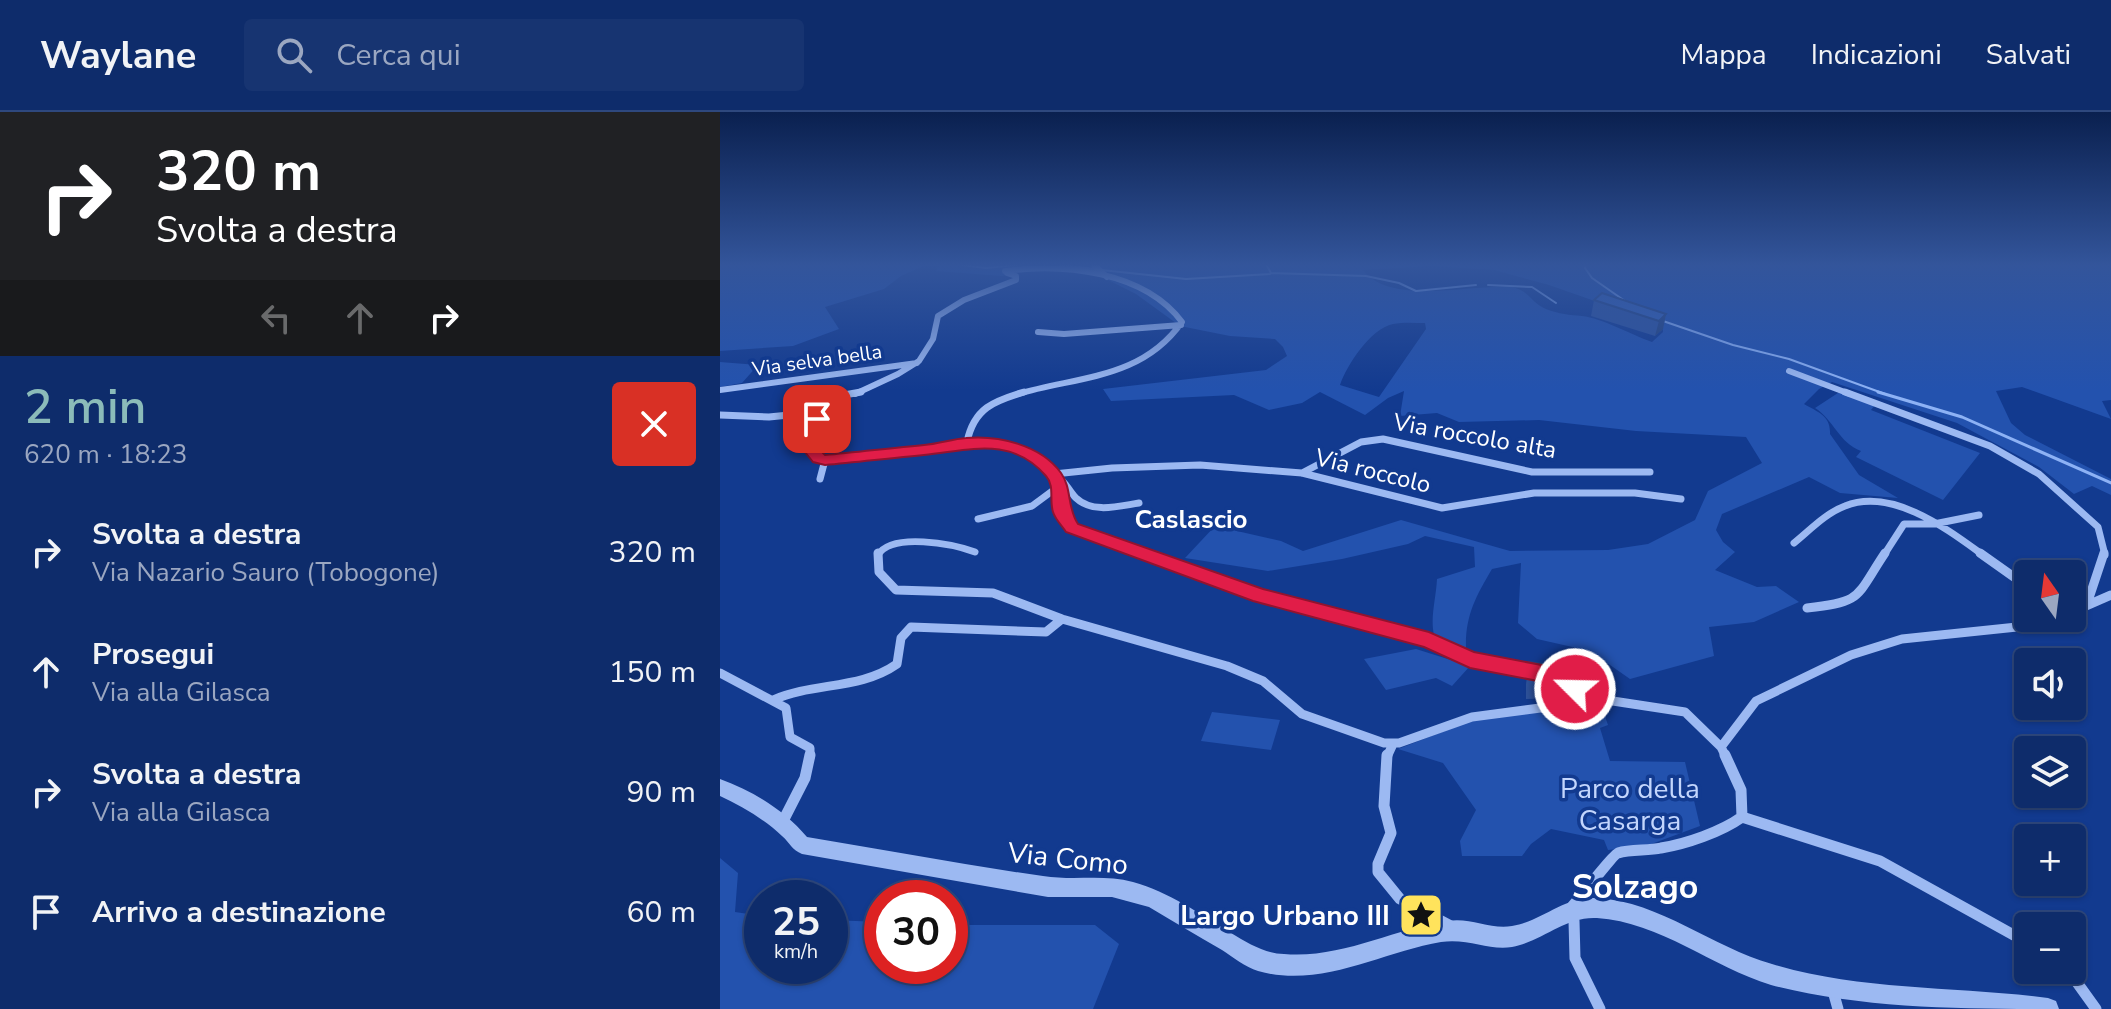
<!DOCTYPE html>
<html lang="it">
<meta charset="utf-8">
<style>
:root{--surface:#0e2c6b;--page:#173471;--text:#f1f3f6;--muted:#9ba7c1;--line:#2e487e;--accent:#8bbbb9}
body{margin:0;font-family:"Nunito Sans",sans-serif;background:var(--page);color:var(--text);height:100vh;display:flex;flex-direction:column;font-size:30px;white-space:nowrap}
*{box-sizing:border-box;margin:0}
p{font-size:26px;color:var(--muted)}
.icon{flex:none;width:44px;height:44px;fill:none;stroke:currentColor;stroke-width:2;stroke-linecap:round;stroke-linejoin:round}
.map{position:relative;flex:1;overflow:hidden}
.panel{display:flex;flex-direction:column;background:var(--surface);width:720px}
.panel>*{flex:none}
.hud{background:#202124;color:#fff;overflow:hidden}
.needle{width:52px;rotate:346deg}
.buttons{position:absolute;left:1294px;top:448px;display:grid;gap:16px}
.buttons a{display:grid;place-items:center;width:72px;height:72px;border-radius:8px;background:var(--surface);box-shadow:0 2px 6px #0004,0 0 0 2px var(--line);font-size:40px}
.speed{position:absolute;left:24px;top:768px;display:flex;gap:16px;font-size:40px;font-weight:700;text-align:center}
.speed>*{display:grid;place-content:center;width:104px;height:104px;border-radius:50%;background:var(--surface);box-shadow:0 2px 6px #0004,0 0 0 2px var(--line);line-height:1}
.speed small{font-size:20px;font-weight:400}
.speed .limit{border:12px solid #d22;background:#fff;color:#111}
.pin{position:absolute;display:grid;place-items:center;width:68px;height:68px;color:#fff;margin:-34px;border-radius:16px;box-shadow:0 4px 12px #0006}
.me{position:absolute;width:88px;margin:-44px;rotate:293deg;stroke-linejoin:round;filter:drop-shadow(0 0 6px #0008)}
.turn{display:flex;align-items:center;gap:28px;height:168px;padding:0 24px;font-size:36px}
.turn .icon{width:104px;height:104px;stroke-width:2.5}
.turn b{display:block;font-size:56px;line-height:68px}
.lanes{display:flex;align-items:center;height:76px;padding:0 24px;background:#0003;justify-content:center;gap:40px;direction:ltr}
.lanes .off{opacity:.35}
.round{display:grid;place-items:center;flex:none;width:84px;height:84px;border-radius:8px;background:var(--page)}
.headline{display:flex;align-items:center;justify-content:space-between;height:136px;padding:0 24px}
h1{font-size:48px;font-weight:600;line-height:60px;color:var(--accent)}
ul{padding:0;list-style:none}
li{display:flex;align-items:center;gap:24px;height:120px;padding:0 24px}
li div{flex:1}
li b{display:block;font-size:30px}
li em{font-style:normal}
header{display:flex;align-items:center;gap:48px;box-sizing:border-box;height:112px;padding:0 40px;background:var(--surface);border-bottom:2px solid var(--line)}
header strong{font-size:38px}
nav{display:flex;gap:44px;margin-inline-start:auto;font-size:28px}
.search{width:560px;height:72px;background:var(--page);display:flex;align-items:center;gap:20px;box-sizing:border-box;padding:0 28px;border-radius:8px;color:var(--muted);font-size:30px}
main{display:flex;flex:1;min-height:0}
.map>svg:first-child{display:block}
.green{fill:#2352ae;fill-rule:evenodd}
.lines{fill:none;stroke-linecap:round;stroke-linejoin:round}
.stream-far1{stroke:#8db2f5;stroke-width:2}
.stream{stroke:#8db2f5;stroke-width:3}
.minor-far3{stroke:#9cb9f2;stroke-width:6}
.minor-far2{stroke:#9cb9f2;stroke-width:7}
.minor-far1{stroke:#9cb9f2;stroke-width:9}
.minor{stroke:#9cb9f2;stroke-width:11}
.tertiary{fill:#9cb9f2;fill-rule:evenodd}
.wall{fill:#2e539d}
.shaded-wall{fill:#25447f}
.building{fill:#3561b6;stroke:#25447f;stroke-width:2}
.route{fill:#e11d48;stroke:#92132f;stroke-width:2}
.labels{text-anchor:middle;stroke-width:7;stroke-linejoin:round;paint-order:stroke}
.far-street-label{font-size:20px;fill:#fff;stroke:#123a8f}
.street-label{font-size:24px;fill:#fff;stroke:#123a8f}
.neighbourhood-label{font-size:26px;font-weight:bold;fill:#fff;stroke:#123a8f}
.near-park-label{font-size:28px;fill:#c3d6fd;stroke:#123a8f}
.near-street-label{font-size:28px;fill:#fff;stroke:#123a8f}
.near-poi-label{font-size:28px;font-weight:bold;fill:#fff;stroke:#123a8f;text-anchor:end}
.near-quarter-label{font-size:34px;font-weight:bold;fill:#fff;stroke:#123a8f}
</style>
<header>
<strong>Waylane</strong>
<div class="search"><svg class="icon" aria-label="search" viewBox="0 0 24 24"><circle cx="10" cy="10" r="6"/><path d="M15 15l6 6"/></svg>Cerca qui</div>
<nav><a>Mappa</a><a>Indicazioni</a><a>Salvati</a></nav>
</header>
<main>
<section class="panel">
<div class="hud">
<div class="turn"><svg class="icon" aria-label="right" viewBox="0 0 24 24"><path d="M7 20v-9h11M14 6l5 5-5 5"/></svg><div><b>320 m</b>Svolta a destra</div></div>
<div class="lanes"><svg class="icon off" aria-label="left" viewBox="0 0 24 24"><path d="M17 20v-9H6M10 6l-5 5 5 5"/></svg><svg class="icon off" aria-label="ahead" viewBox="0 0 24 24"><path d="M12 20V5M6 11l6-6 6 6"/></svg><svg class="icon" aria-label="right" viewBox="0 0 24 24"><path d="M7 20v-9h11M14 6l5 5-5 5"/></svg></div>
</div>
<div class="headline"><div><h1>2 min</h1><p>620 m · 18:23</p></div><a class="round" style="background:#d93025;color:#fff"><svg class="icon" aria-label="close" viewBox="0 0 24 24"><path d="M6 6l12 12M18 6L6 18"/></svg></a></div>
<ul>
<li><svg class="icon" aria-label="right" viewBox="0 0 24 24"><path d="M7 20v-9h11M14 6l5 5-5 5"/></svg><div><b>Svolta a destra</b><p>Via Nazario Sauro (Tobogone)</p></div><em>320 m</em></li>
<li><svg class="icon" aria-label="ahead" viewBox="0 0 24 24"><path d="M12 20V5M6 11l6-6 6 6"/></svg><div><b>Prosegui</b><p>Via alla Gilasca</p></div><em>150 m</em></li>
<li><svg class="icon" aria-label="right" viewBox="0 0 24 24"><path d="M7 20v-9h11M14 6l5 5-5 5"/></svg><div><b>Svolta a destra</b><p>Via alla Gilasca</p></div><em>90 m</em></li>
<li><svg class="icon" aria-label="arrive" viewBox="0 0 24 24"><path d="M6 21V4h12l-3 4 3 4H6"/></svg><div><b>Arrivo a destinazione</b></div><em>60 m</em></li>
</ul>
</section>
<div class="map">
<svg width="1391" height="897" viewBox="0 0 1391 897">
<rect width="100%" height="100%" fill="#123a8f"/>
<path class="green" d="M0,152H208L181,164L164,177L105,195L119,217L73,234L0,239Z
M219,152H1391V288L1382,289L1391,307L1302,275L1276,279L1291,311L1305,323L1391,367V383L1372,374L1354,382L1319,355L1237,311L1112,270L1099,277L1084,292C1098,300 1111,304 1110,322L1139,363L1178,386L1120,381L1089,365L1002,402L996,418L1003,430L1015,440L995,458L1037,475L1056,474L1079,490L1034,510L989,515L994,544L910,567L870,539L817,527L798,511L801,451L772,457C756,484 745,504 746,536L714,523C710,505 716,487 717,467L755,455L754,435L705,424L688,432L622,447L548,459L465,446L495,414L561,429L583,439L681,408L790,439L888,438L928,432L975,408L988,379L1042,351L1026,325L916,319L819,308L739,310L717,301L680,304L684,279L668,286L645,303L600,280L582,291L549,298L514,283L391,289L383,277L546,258L567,244L563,235L555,227L510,224L460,214L416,182L380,164L339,154L282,164L216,159ZM712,154L774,158L829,173L943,213V220L932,230C912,223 882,206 862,204C850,203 839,202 826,197C811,191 808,177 791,175C750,172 670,194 643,158ZM705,211L706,217L659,285L620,273C627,253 650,217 673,212C683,210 695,211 705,211Z
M0,250L38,253L22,271L0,275Z
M1121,279L1155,293L1151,298L1260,341L1223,388L1136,345L1141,339C1119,331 1114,308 1095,296Z
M696,537L750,554L732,574L716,566L666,578L644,547Z
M881,593L888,613L880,616L890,649L965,650L980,714L926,734L888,738L884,728L831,717L811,732L802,744H742L740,729L756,698L723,651L678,637L753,608Z
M492,600L560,608L551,638L481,629Z
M0,746L18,761L15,800L42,804V854H110V808L162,810V854H230V813H375L399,832L373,897H0Z"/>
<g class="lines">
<path class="stream-far1" d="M235,152L266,156L306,152
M335,152L375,157
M546,152L551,161L646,164L679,171L696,179L756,173
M866,152L865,156L872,166L905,189
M382,158L466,167L550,162
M768,173L812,175L836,191
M943,209L1013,233L1069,247L1165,282"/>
<path class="stream" d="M1158,280L1242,305L1391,371"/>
<path class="minor-far3" d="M373,152L387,165
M285,159C343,151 424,159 462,210C421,268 357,264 298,282
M318,220L344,222L461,213
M1069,259L1130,282
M0,278L197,251
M135,282L178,262L199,249L213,227L218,204L244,188L296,168V164L287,161"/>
<path class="minor-far2" d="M141,280L96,288L82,296L97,307L99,319L93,340L99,347L184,341L247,330
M304,280C274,289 254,296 247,330C277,329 329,336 338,372C342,388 338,400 350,413C362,425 408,436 426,443
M1125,280L1270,334L1319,362L1378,415L1385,443
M0,303L49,305L89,301
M582,361L641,330L663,327L812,360H930
M334,362L392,356L480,353L582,361L722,396L814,381H915L961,387
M335,363C346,369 348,378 356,386C373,402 399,394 419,391
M100,367L105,348
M258,407L312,394L339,374
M1074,431C1090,418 1106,401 1125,394C1172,375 1227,417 1263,443
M158,443C172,420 233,432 255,440
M1164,443L1184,412H1214L1259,403"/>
<path class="minor-far1" d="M158,441L159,460L176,478L273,481L342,507L507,554L543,569L582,602L664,631H679L752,605L858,591L860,584
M421,441L540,484L709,528L750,548L815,560
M1260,441L1308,475
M1367,492L1384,441
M1087,496C1143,490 1135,486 1165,441
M1352,500L1391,483
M0,561L66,596L70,625L90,636V645
M836,566L855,577L860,584
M860,584L965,600L1001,635
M53,588C94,570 140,578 177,552L181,526L191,515L326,520L342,507
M667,645L673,632
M1006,645L1001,635L1036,589L1131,543L1182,527L1297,515L1335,506"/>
<path class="minor" d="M667,643L664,694L671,721L658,752V760L680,787L731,814
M1022,705L1160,749L1308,831
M61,713L85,666L90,643
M1348,858L1376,897
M1113,879L1118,897
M880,897L855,846L854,809L850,797C857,789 894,742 898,741C911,737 928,739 941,736C966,732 1001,720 1022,705L1021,678L1005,643"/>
<path class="tertiary" d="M0,667C33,679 64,698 87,725C166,738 244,753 323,764C354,769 384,762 413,770C449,780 480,802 511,821C528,831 543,841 564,842C621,847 673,817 728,809C750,805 771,818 792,814C822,809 844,784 877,786C941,790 992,835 1052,852C1141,879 1237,874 1328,886L1336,889L1339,897C1244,897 1143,897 1051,873C992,855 940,810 877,806C845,804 823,829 792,835C769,839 749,826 721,830C661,840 601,877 538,859C525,855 513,845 502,838C477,824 453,809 429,795L392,785H328L82,742C72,738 70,731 62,724C45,708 22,694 0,684Z"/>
</g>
<path class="wall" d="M874,188L946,202L943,217L935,224L871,204Z
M809,550L844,565L839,586L806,587V572Z"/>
<path class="shaded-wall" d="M946,202L943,217L935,224L939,209Z"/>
<path class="building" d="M882,181L946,202L939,209L874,188Z
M809,550L843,555L844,565H810Z"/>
<linearGradient id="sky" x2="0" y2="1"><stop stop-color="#0a204f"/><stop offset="0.55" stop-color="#33559b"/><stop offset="1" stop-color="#33559b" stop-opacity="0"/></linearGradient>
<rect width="1391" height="278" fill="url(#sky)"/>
<path class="route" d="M97,302L105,307L106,319L101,339L105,343C138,340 171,336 204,333C218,332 232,327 246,326C278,323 321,333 341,361C352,376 347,396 358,412L543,477L709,520L754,540L832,555L862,570L866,577L862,583L855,585L828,571L750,556L704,535L533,489L346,420C342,414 335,407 333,400C329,388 335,374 326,364C291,323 248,339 204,343C171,346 138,350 105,353L93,350L85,340L91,319L90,307Z"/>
<defs>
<g id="sight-square" transform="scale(2.3)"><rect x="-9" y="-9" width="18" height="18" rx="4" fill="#ffe35c" stroke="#123a8f"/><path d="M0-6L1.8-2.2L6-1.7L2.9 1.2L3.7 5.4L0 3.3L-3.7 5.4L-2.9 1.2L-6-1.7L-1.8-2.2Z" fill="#111"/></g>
</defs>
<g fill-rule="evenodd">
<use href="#sight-square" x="701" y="803"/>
</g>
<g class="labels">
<g class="far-street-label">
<text transform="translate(97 248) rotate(-8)" y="7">Via selva bella</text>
</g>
<g class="street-label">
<text transform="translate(755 324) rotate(10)" y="8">Via roccolo alta</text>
<text transform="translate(653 359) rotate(14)" y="8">Via roccolo</text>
</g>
<g class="neighbourhood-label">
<text x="471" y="416">Caslascio</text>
</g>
<g class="near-park-label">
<text x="910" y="686">Parco della<tspan x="910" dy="32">Casarga</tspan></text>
</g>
<g class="near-street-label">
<text transform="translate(348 746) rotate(6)" y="10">Via Como</text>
</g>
<g class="near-poi-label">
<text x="670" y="813">Largo Urbano III</text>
</g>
<g class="near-quarter-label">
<text x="915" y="786">Solzago</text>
</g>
</g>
</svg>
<div class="buttons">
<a><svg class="needle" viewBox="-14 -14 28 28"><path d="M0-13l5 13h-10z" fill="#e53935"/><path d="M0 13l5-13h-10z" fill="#9ba7c1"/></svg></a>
<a><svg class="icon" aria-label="sound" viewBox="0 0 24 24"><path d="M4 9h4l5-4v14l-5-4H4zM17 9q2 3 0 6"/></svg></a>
<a><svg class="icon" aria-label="layers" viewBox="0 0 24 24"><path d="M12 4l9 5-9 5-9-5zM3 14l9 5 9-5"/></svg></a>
<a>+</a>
<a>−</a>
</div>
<div class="speed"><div>25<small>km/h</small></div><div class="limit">30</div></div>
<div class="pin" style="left:97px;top:307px;background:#d93025"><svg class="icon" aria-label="arrive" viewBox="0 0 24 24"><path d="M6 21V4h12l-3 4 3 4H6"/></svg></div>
<svg class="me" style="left:855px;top:577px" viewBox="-20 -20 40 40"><circle r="17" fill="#e11d48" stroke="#fff" stroke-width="3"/><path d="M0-11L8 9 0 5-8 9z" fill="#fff"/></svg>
</div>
</main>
